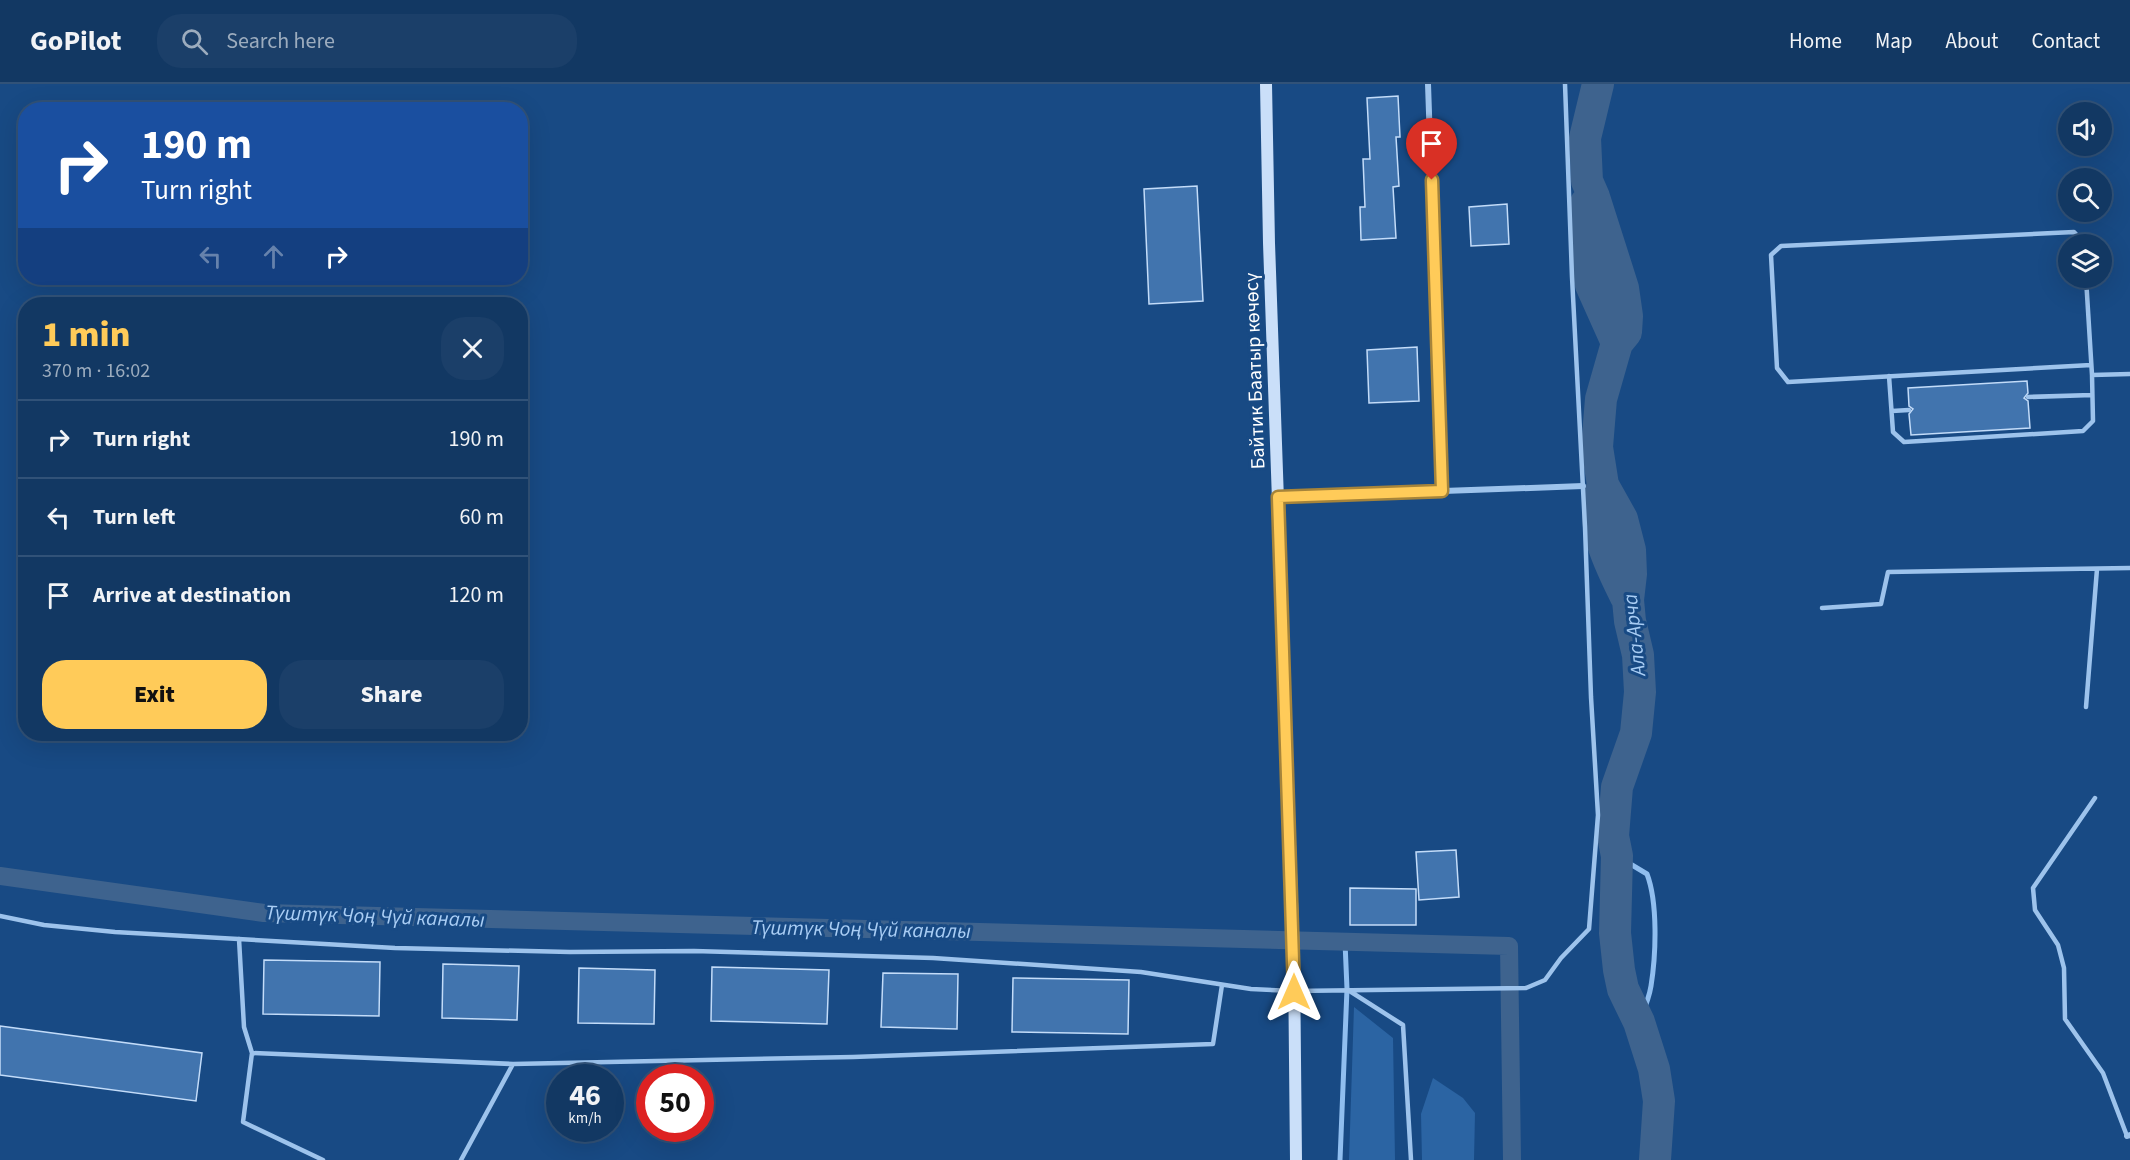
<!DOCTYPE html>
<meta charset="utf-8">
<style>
:root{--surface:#123863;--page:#1b3f69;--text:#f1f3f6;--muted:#9cacbe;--line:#315278;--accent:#ffcb59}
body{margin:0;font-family:"Source Sans 3",sans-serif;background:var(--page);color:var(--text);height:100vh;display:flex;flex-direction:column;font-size:22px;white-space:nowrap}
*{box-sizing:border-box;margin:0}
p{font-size:20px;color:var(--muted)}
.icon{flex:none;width:33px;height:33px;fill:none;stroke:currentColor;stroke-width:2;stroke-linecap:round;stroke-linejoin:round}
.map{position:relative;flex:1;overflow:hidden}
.details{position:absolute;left:18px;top:213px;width:510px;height:444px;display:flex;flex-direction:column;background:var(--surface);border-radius:24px;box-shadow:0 6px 24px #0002,0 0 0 2px var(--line)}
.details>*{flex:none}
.top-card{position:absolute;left:18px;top:18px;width:510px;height:183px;border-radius:24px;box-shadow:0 6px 24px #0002,0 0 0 2px var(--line);background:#1a4fa0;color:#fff;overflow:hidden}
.tools{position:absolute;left:2058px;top:18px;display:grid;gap:12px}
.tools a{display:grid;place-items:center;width:54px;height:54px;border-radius:50%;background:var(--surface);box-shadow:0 6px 24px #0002,0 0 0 2px var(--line);font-size:30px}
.speed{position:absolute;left:546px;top:980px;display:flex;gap:12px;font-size:30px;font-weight:700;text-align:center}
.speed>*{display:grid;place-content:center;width:78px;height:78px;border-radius:50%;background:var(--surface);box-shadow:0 6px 24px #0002,0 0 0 2px var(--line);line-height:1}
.speed small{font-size:15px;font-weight:400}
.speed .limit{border:9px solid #d22;background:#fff;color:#111}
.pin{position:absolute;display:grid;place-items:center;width:51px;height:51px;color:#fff;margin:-62px -26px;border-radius:50% 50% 50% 0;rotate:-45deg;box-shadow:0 0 6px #0007}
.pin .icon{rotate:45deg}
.me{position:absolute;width:66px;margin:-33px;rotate:0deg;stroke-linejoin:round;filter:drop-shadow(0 0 4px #0008)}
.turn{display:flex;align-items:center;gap:21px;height:126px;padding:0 24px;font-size:27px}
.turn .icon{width:78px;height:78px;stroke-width:2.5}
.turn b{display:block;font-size:42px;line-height:51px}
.lanes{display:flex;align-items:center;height:57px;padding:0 24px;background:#0003;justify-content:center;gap:30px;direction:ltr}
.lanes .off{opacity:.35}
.round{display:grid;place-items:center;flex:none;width:63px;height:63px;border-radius:24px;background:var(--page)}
.overview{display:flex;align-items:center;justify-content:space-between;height:102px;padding:0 24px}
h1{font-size:36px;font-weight:800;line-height:45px;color:var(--accent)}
.cta{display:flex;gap:12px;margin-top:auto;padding:12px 24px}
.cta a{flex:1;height:69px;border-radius:24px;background:var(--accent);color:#111;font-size:24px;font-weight:800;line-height:69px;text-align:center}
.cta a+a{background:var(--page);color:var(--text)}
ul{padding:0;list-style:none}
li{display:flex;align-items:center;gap:18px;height:78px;padding:0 24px;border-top:2px solid var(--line)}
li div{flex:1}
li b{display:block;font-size:22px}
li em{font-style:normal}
header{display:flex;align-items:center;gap:36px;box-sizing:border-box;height:84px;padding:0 30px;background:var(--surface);border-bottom:2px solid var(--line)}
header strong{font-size:28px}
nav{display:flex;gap:33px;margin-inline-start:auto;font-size:21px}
.search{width:420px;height:54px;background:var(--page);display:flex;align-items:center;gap:15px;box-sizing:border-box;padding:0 21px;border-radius:24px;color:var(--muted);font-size:22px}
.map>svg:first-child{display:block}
.green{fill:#2b64a3}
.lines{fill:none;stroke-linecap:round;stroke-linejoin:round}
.stream{stroke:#90beef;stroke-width:5}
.canal{stroke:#3e638e;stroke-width:18}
.river{stroke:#3e638e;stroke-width:32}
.building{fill:#4174ae;stroke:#c3dcf9;stroke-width:1.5}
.lane{stroke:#9dc3ec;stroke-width:4.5}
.street{stroke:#9dc3ec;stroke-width:6}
.secondary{stroke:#cadff9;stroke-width:12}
.route-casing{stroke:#a6843a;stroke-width:15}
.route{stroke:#ffcb59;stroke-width:10}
.labels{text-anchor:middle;stroke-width:6;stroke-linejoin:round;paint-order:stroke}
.street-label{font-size:20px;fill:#fff;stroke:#184a84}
.water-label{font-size:21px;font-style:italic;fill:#a9cdf4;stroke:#184a84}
</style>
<header>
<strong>GoPilot</strong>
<div class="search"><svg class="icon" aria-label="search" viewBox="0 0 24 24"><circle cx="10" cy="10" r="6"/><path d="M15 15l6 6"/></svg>Search here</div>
<nav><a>Home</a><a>Map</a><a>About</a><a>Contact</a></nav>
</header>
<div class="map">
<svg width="2130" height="1076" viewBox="0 0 2130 1076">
<rect width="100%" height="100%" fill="#184a84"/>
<path class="green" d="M1354,923L1393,954L1395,1076H1349Z
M1433,994L1463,1014L1475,1029L1474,1076H1422L1421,1030Z"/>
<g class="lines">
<path class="stream" d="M1617,772L1647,790C1658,819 1656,871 1651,902C1649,915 1644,926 1639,938
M1340,1076L1347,905L1345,858"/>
<path class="canal" d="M0,792L264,829L1509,862L1512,1076"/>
<path class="river" d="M1598,0L1585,54L1587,97L1594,113L1623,204L1627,232L1626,248L1617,259L1601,315L1597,363L1603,401L1622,435L1630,466L1631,490L1628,516L1630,537L1638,571L1640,608L1636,649L1617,703L1613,752L1617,772L1615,849L1619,886L1623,905L1639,938L1654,985L1659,1017L1655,1076
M1586,119V183L1591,201L1617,259
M1603,401C1588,440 1609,478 1626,513"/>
</g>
<path class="building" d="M1398,12L1400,53H1396L1399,102L1393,103L1396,154L1361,156L1360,123H1365L1363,75H1370L1367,14Z
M1197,102L1203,217L1149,220L1144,105Z
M1507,120L1509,160L1471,162L1469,123Z
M1417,263L1419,317L1369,319L1367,266Z
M2027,297L2028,309L2024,314L2028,317L2030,344L1911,351L1909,330L1913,325L1909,322L1908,304Z
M1456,766L1459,813L1419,816L1416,768Z
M1350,804L1416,805V841H1350Z
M264,876L380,878L379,932L263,930Z
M443,880L519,882L517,936L442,934Z
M712,883L829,886L827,940L711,937Z
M579,884L655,886L654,940L578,939Z
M883,889L958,890L957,945L881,943Z
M1013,894L1129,896L1128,950L1012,948Z
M0,942L202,969L196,1017L0,991Z"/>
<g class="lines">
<path class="lane" d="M2085,160L2074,148L1781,162L1771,171L1777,284L1788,298L2091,281
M2086,194L2092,291L2130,290
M1889,292L1893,348L1904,358L2083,347L2093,337L2092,291
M2028,313L2092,311
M1892,327L1909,326
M1822,524L1881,520L1888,488L2130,484
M2086,623L2097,485
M2095,714L2033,804L2035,826L2058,861L2064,884L2065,935L2103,989L2127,1052
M0,832L44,841L115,848L395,864L570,868L694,867L933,874L1141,888L1251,905L1294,907L1526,904L1545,896L1561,874L1589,845L1598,731L1591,613L1585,443L1572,193L1565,0
M239,855L244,943L252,969L513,980L853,973L1213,960L1222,901
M1348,906L1403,941L1411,1076
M252,969L243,1038L323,1076
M461,1076L513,980"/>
<path class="street" d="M1428,0L1442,407
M1278,413L1583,402
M2127,1052L2130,1051"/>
<path class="secondary" d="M1266,0L1269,159L1294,875L1296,1076"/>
</g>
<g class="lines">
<g class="route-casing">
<path id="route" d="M1294,908L1278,413L1442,407L1432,96"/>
</g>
<use href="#route" class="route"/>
</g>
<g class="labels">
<g class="street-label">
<text transform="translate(1254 287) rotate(-92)" y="7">Байтик Баатыр көчөсү</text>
</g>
<g class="water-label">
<text transform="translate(1634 551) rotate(-96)" y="7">Ала-Арча</text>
<text transform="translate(375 832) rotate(2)" y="7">Түштүк Чоң Чүй каналы</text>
<text transform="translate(861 845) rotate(1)" y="7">Түштүк Чоң Чүй каналы</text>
</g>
</g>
</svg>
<div class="tools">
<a><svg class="icon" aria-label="sound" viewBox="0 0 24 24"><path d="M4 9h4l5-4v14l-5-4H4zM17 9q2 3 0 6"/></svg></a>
<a><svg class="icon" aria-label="search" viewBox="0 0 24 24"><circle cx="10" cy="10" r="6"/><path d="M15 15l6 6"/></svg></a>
<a><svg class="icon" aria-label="layers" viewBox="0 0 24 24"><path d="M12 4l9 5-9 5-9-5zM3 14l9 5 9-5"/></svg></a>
</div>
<div class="speed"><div>46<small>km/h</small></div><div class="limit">50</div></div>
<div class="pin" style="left:1432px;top:96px;background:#d93025"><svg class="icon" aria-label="arrive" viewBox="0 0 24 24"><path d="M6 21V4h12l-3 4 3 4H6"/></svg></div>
<svg class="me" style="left:1294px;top:908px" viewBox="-20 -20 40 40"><path d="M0-17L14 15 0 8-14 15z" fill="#ffcb59" stroke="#fff" stroke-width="4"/></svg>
<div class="top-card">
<div class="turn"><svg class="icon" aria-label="right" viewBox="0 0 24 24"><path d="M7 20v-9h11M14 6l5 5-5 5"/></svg><div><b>190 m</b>Turn right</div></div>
<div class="lanes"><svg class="icon off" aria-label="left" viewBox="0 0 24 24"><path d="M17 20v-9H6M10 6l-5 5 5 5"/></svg><svg class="icon off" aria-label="ahead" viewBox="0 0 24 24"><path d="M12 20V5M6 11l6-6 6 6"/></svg><svg class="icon" aria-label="right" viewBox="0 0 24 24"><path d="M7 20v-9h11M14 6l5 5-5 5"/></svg></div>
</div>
<section class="details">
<div class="overview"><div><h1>1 min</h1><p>370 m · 16:02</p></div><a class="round"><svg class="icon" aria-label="close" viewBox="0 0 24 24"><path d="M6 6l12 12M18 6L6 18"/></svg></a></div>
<ul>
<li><svg class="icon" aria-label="right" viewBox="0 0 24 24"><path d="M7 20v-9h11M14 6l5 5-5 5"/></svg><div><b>Turn right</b></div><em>190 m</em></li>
<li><svg class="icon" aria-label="left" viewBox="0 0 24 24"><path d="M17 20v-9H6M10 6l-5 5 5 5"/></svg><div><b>Turn left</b></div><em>60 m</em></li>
<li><svg class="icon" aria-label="arrive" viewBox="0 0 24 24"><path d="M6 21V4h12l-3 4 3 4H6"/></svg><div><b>Arrive at destination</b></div><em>120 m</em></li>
</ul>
<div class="cta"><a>Exit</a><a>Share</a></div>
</section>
</div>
